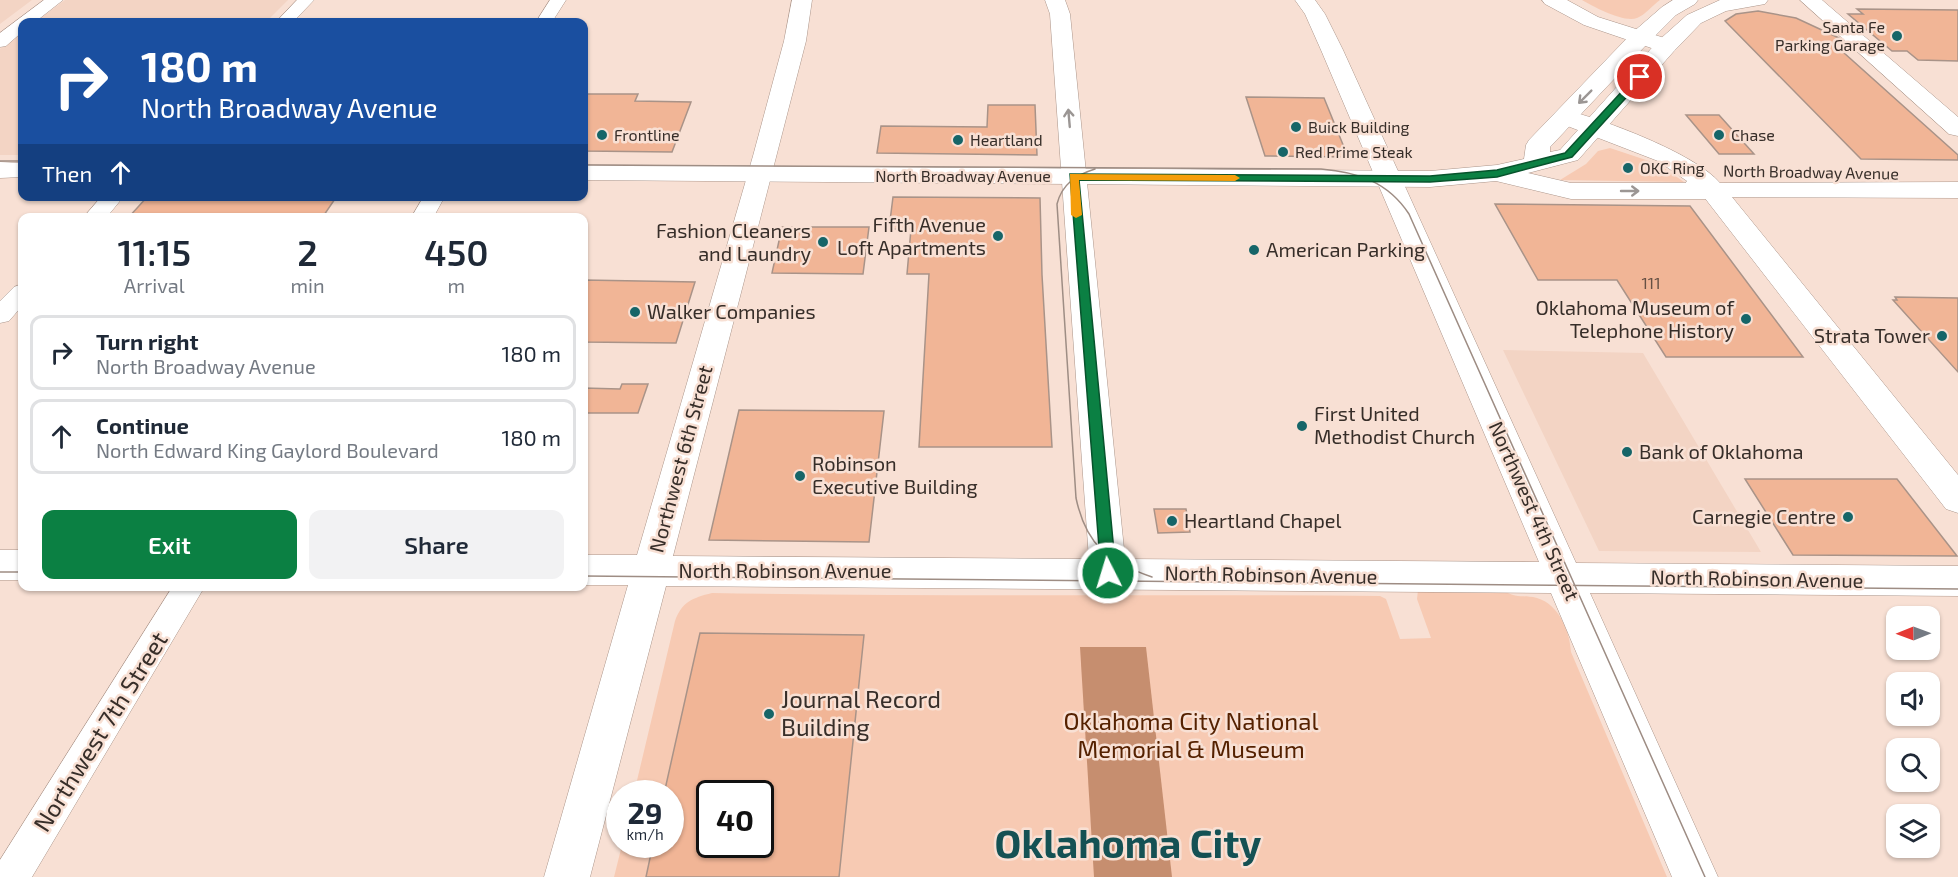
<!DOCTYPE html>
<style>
:root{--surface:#fff;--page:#f2f2f3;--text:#1f2937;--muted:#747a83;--line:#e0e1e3;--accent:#0b8043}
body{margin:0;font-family:"Exo 2",sans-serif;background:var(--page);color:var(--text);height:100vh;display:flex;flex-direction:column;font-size:22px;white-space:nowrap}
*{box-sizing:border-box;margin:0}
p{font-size:20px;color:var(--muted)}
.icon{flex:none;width:33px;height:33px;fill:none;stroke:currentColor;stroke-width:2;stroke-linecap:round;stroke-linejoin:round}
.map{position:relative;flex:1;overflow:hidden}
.drawer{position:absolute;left:18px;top:213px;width:570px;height:378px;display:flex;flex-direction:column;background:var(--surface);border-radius:12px;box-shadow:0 2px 4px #0004}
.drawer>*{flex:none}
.banner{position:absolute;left:18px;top:18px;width:570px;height:183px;border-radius:12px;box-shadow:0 2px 4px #0004;background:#1a4fa0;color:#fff;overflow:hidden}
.needle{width:39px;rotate:269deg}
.buttons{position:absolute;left:1886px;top:606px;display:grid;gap:12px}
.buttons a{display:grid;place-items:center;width:54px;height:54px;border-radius:12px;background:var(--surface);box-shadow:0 2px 4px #0004;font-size:30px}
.speed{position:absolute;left:606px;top:780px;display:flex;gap:12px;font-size:30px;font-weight:700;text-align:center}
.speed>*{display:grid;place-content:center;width:78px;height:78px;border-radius:50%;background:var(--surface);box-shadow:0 2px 4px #0004;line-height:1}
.speed small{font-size:15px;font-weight:400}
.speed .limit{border:3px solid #111;border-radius:9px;background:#fff;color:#111}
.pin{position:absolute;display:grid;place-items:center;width:51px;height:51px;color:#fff;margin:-26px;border:3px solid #fff;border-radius:50%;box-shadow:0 2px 6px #0007}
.me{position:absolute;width:66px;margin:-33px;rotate:355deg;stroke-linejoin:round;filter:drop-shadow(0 0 4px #0008)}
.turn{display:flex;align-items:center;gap:21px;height:126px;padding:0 24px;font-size:27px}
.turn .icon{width:78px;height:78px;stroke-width:2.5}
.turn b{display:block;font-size:42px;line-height:51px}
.then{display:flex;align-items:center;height:57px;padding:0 24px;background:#0003;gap:12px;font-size:22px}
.eta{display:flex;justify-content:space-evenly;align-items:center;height:102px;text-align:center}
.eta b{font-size:36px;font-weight:600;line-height:42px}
.button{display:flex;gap:12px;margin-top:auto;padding:12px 24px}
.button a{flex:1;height:69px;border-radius:12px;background:var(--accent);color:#fff;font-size:24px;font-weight:600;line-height:69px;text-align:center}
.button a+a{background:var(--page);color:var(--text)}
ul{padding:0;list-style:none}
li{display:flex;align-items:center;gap:18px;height:75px;margin:0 12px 9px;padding:0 12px;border:3px solid var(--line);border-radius:12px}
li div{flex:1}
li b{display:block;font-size:22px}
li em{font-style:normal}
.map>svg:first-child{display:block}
.built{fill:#f3d4c4}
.green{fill:#f7cab3;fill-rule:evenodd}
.water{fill:#c68e6f}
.building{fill:#f1b596;stroke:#a99388;stroke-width:1.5;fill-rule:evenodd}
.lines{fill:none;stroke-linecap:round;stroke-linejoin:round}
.street-casing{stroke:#ab958a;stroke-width:1}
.secondary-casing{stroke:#ab958a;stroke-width:1}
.primary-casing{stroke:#ab958a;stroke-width:1}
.street{fill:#fff;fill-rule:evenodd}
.secondary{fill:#fff;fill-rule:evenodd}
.primary{fill:#fff;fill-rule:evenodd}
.tram{stroke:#9e8d84;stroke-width:1.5}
.oneway{stroke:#9b9694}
.route{fill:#0b8043;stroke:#07532c;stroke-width:1.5}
.slow{fill:#f59e0b}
.poi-dot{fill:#166568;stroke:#f8e0d4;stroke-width:2}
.labels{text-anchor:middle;stroke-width:5;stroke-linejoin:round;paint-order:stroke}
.far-poi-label{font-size:16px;fill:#372e29;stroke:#f8e0d4;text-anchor:start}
.far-street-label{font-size:16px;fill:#372e29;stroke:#f8e0d4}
.number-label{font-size:16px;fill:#665044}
.poi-label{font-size:20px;fill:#372e29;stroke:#f8e0d4;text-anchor:start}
.street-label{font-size:20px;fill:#372e29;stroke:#f8e0d4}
.near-poi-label{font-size:24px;fill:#372e29;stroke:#f8e0d4;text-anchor:start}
.near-park-label{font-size:24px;fill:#552100;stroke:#f8e0d4}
.near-street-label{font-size:24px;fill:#372e29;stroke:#f8e0d4}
.near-town-label{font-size:39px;font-weight:bold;fill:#145154;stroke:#f8e0d4}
</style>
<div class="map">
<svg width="1958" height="877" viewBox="0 0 1958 877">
<rect width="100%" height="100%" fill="#f8e0d4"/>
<path class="built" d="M0,0H32L0,24Z
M65,0H288L266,22H35Z
M22,32V155H0V49Z
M1503,350L1643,353L1761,552L1599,551Z"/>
<path class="green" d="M1582,0H1660C1653,5 1645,15 1637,18C1624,23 1594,7 1582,0Z
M1610,148L1658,164L1684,182L1560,180L1586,164L1598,151Z
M1501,589C1518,600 1520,594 1537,598C1559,604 1570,632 1571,652L1667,877H614L622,845L670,844V794L634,793L675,621C682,602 692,598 712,593C934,597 1157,594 1380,596L1386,599L1400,639L1431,638L1417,599L1418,590ZM710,794H760V844H710Z"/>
<path class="water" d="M1080,647H1146L1172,877H1094Z"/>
<path class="building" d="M1857,9L1958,10V61L1918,60L1907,51H1892L1848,14H1863Z
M1758,11L1796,18L1839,38L1854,52H1843L1958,155V160L1861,159L1725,21L1736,14Z
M584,94H638L635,101L691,102L672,152L584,151Z
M1246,97L1324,98L1348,157L1265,156Z
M988,105H1035L1037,155L877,153L881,126L987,127Z
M1686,115H1719L1754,154H1719Z
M148,196H337L322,218H128Z
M893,197L1040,198L1042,275L1052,447H919L929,274H907L911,229H889Z
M1495,204L1690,206L1803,357H1666L1617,280H1538Z
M782,227H869L863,274L772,273Z
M584,280L695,282L676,343L584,342Z
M1895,297L1958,298V372L1893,300H1897Z
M622,384H648L638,413H584V388L620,389Z
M739,410L884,411L869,542L709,540Z
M1745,479H1897L1957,556L1793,555Z
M1154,509H1186L1190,532L1158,533Z
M700,633L864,635L839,877H646L653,844H670V794H664ZM710,794H760V844H710Z"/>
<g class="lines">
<g class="street-casing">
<path id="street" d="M44,0H63L35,22H22V32L6,46L0,47V33Z
M297,0H314L293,22H276Z
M550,0H566L552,22H536Z
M102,196H124L106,218H83Z
M424,196H445L433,218H411Z
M22,284V306L9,321L0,323V301L14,287Z
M173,586H205L32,877H0V860Z"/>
</g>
<g class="secondary-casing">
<path id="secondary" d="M792,0H812L806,41L673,556L1089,559L1050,14L1045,0H1065L1070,14L1125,559L1539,562L1321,50L1305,14L1295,0H1315L1325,14L1343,50L1576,563L1958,566V596L1590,593L1718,877H1672L1551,593L666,586L590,877H544L628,585H584V555H637L753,156L784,41Z
M1542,0H1567L1598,17L1674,41L1677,46L1674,51L1666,53L1584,25L1545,4Z
M1800,0H1822L1958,117V136L1949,134Z
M1565,110C1603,119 1696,154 1720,183L1958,182V198L1732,197L1958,475V513L1946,509L1704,197L1688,190L1684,185L1687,181L1658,161L1557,122L1553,117L1557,112Z
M0,550H22V580H0Z"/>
</g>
<g class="primary-casing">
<path id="primary" d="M1673,0H1698L1695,4L1676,15L1648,43L1550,147V152L1560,150L1658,41L1687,15L1720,0H1768L1765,4L1726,11L1701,23L1674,51L1578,160L1528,173L1571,183H1712L1721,186L1725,191L1721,196L1712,199H1571L1496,181L1430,187L584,180V165L1430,171L1497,165L1524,159L1526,145L1529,140L1632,33L1662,7Z
M0,162L22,163V177L0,178Z"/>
</g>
<use href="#street" class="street"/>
<use href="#secondary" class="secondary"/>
<use href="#primary" class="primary"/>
<path class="tram" d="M0,161H22
M584,165L1321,169C1358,172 1388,182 1409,214L1705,877
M1095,169C1076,175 1062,184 1057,204L1076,498C1086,545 1108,562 1152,577
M0,572H22
M584,576L1958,589"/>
</g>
<defs><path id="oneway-shaft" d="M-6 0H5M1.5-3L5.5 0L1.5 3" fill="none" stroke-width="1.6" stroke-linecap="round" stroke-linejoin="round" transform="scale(1.5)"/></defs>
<g class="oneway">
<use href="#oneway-shaft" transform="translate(1585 97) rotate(135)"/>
<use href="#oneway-shaft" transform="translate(1069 118) rotate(-95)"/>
<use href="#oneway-shaft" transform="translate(1630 191)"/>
</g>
<path class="route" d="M1637,75L1645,77L1572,157L1497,177L1430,182L1079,180L1116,573L1114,577L1108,579L1103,577L1101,573L1070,174L1430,176L1497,170L1565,153Z"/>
<path class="slow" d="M1070,174L1235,175L1240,178L1235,181L1079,180L1082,215L1076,218L1071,215Z"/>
<g class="poi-dot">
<circle cx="1897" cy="36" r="6"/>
<circle cx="1296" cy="127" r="6"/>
<circle cx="602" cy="135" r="6"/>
<circle cx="1719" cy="135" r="6"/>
<circle cx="958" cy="140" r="6"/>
<circle cx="1283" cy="152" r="6"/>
<circle cx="1628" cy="168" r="6"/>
<circle cx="998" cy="236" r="6"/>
<circle cx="823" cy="242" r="6"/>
<circle cx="1254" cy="250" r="6"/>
<circle cx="635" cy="312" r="6"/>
<circle cx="1746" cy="319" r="6"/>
<circle cx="1942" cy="336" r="6"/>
<circle cx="1302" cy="426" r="6"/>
<circle cx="1627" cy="452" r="6"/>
<circle cx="800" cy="476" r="6"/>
<circle cx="1848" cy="517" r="6"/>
<circle cx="1172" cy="521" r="6"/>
<circle cx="769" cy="714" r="6"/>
</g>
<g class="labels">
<g class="far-poi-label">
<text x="1885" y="33" text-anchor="end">Santa Fe<tspan x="1885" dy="18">Parking Garage</tspan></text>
<text x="1308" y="133">Buick Building</text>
<text x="614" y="141">Frontline</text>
<text x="1731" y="141">Chase</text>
<text x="970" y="146">Heartland</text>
<text x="1295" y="158">Red Prime Steak</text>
<text x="1640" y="174">OKC Ring</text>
</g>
<g class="far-street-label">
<text transform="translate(1811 172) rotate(1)" y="6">North Broadway Avenue</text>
<text x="963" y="182">North Broadway Avenue</text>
</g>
<g class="number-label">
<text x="1651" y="289">111</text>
</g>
<g class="poi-label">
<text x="986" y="232" text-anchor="end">Fifth Avenue<tspan x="986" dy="23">Loft Apartments</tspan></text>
<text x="811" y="238" text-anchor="end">Fashion Cleaners<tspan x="811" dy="23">and Laundry</tspan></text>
<text x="1266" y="257">American Parking</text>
<text x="1734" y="315" text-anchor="end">Oklahoma Museum of<tspan x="1734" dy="23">Telephone History</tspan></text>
<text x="647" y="319">Walker Companies</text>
<text x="1930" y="343" text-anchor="end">Strata Tower</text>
<text x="1314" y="421">First United<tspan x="1314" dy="23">Methodist Church</tspan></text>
<text x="1639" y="459">Bank of Oklahoma</text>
<text x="812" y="471">Robinson<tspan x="812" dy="23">Executive Building</tspan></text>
<text x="1836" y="524" text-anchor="end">Carnegie Centre</text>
<text x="1184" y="528">Heartland Chapel</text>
</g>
<g class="street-label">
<text transform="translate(681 459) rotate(-75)" y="7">Northwest 6th Street</text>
<text transform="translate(1534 511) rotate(66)" y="7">Northwest 4th Street</text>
<text x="785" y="578">North Robinson Avenue</text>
<text transform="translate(1271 575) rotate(1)" y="7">North Robinson Avenue</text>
<text transform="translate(1757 579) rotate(1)" y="7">North Robinson Avenue</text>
</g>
<g class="near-poi-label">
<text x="781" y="708">Journal Record<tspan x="781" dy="28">Building</tspan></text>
</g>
<g class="near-park-label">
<text x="1191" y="730">Oklahoma City National<tspan x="1191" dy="28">Memorial &amp; Museum</tspan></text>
</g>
<g class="near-street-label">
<text transform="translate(101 732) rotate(-58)" y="8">Northwest 7th Street</text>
</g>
<g class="near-town-label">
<text x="1128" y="858">Oklahoma City</text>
</g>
</g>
</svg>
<div class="buttons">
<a><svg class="needle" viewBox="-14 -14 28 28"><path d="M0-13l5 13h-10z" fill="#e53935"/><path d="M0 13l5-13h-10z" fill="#747a83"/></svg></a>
<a><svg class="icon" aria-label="sound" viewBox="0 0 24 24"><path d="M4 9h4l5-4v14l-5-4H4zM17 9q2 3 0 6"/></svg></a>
<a><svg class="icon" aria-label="search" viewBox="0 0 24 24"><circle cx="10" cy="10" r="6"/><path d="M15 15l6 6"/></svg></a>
<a><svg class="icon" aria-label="layers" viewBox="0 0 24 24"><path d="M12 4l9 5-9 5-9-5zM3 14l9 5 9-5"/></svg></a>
</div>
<div class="speed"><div>29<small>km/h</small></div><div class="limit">40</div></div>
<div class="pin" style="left:1640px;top:77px;background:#d93025"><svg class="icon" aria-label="arrive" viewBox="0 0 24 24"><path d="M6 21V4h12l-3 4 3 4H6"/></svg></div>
<svg class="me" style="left:1108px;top:573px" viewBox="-20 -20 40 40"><circle r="17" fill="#0b8043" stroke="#fff" stroke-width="3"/><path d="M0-11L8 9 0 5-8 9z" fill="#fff"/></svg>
<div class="banner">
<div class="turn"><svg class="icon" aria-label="right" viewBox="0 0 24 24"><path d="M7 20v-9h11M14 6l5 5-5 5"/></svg><div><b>180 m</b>North Broadway Avenue</div></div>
<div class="then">Then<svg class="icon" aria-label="ahead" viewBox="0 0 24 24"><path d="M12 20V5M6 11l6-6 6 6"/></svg></div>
</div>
<section class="drawer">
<div class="eta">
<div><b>11:15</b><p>Arrival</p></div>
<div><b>2</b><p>min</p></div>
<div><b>450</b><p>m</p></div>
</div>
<ul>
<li><svg class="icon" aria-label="right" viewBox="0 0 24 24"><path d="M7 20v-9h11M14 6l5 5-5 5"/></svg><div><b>Turn right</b><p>North Broadway Avenue</p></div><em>180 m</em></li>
<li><svg class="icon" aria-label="ahead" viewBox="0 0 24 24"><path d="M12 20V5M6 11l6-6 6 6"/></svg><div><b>Continue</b><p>North Edward King Gaylord Boulevard</p></div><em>180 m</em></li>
</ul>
<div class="button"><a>Exit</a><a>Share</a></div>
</section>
</div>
